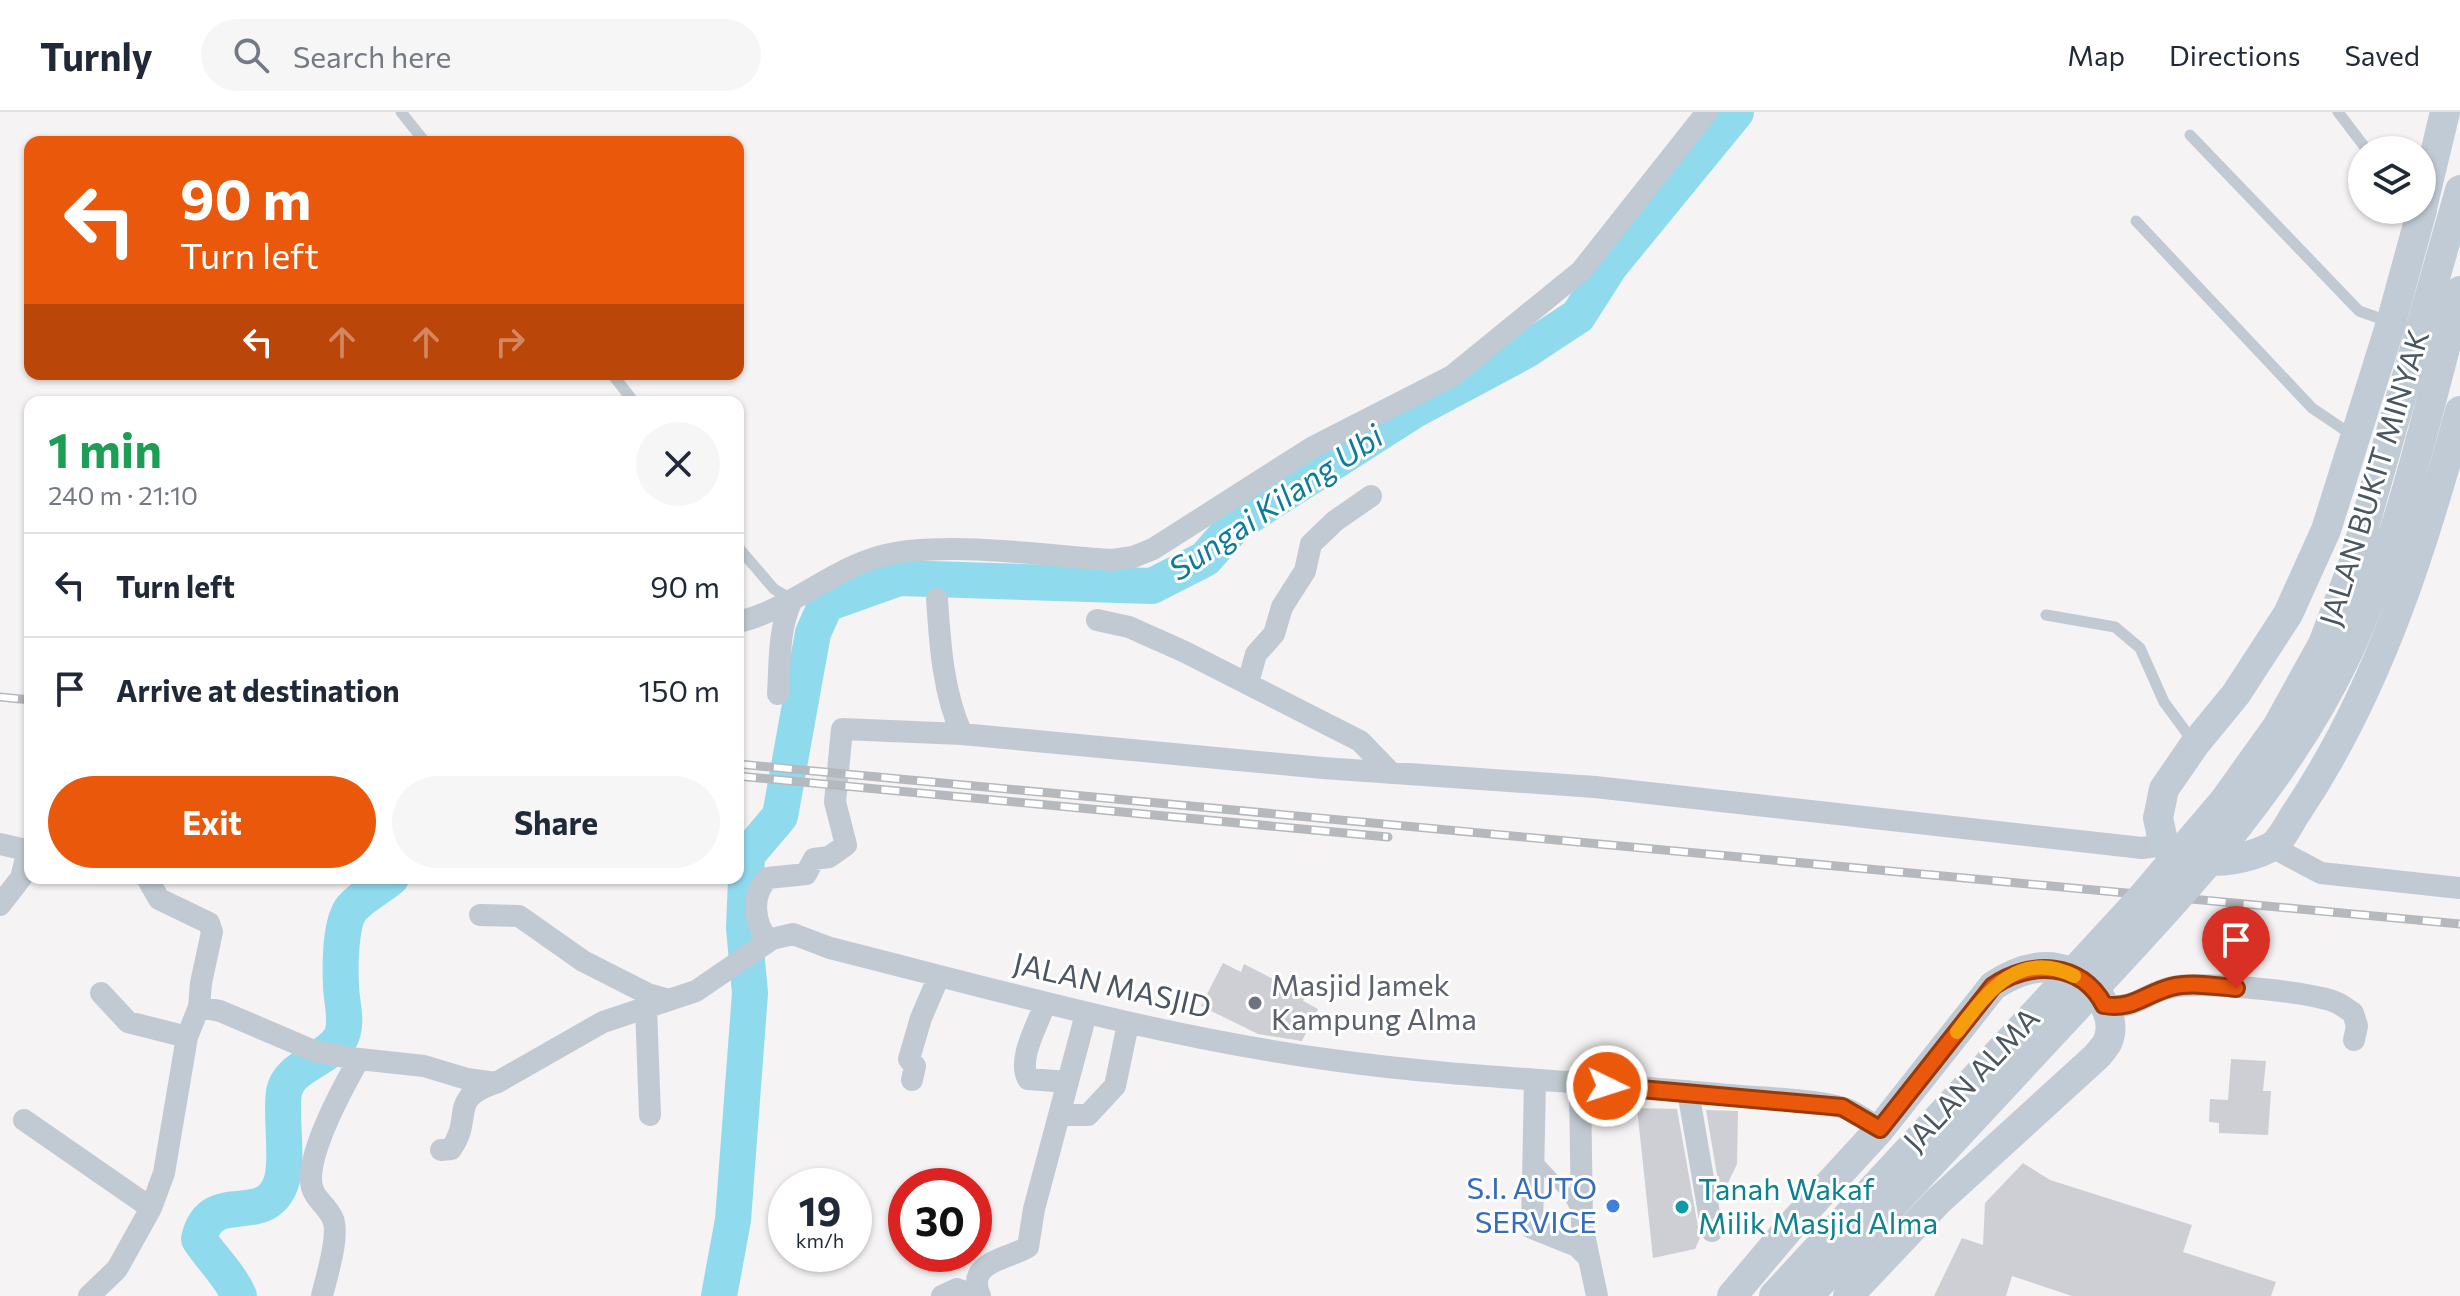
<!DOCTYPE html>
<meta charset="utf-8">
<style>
:root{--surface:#fff;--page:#f6f6f7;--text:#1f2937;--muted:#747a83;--line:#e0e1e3;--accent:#ea580c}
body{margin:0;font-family:Commissioner,sans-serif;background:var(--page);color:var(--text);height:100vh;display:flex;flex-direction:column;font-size:30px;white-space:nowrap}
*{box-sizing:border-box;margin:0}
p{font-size:26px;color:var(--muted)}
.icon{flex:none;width:44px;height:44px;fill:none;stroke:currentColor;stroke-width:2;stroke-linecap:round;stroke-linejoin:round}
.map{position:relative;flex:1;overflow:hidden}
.drawer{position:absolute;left:24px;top:284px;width:720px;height:488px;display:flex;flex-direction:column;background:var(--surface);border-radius:16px;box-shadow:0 2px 6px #0004}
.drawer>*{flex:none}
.banner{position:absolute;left:24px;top:24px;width:720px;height:244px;border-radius:16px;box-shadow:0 2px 6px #0004;background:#ea580c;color:#fff;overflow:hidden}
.controls{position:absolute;left:2348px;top:24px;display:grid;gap:16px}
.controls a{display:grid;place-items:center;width:88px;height:88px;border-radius:50%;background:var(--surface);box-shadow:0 2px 6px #0004;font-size:40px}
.speed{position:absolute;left:768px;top:1056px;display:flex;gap:16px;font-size:40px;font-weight:700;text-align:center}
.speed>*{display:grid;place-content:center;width:104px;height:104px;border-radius:50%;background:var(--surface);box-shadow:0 2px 6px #0004;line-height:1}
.speed small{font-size:20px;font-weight:400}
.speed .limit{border:12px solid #d22;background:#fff;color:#111}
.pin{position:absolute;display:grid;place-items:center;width:68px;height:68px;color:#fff;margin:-82px -34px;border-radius:50% 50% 50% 0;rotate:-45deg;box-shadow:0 0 8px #0007}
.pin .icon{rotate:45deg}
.me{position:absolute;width:88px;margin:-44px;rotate:94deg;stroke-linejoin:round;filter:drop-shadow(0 0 6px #0008)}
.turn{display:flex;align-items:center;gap:28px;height:168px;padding:0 24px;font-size:36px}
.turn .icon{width:104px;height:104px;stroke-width:2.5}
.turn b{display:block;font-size:56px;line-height:68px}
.lanes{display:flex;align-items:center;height:76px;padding:0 24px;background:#0003;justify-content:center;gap:40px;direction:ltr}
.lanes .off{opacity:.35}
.round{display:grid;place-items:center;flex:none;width:84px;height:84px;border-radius:42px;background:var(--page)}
.overview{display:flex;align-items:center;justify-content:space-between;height:136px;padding:0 24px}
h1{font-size:48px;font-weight:700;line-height:60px;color:#1e9e55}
.primary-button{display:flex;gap:16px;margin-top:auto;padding:16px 24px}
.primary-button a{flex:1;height:92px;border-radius:48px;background:var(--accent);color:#fff;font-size:32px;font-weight:700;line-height:92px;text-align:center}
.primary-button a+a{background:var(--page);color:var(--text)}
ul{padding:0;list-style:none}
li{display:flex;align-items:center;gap:24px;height:104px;padding:0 24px;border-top:2px solid var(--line)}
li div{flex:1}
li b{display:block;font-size:30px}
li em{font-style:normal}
header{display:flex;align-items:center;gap:48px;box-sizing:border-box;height:112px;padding:0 40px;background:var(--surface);border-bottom:2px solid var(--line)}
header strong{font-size:38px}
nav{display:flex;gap:44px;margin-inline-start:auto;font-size:28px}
.search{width:560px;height:72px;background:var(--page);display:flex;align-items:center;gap:20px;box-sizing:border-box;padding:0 28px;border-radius:44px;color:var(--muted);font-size:30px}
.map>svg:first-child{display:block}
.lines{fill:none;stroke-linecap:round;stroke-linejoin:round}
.river{stroke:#90daee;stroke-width:36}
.building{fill:#cdcfd5}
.service{stroke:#c1cad2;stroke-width:11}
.minor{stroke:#c1cad2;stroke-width:22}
.secondary{stroke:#c1cbd6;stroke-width:30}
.rail-casing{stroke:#b5b8bd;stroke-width:9}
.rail{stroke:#fff;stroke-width:6;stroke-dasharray:18;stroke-linecap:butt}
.secondary-bridge{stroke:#c1cbd6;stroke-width:30}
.route-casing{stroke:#983908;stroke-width:20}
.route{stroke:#ea580c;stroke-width:14}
.slow{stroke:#f59e0b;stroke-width:14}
.worship-dot{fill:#6b7280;stroke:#fff;stroke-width:3}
.shop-dot{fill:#3f7fe0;stroke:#fff;stroke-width:3}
.culture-dot{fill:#0f9aa8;stroke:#fff;stroke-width:3}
.labels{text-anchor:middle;stroke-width:6;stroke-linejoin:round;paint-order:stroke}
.street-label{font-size:30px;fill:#4a5661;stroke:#fff}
.worship-label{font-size:30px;fill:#5b616d;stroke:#fff;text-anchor:start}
.shop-label{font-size:30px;fill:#366cbe;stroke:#fff;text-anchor:end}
.culture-label{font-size:30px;fill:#0d838f;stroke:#fff;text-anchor:start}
.water-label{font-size:32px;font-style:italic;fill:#0c7c9b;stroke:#fff}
</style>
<header>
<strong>Turnly</strong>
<div class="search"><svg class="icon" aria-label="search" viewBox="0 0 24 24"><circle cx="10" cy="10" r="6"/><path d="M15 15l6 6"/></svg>Search here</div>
<nav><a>Map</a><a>Directions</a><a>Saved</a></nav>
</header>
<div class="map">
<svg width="2460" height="1184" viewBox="0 0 2460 1184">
<rect width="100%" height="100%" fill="#f5f3f3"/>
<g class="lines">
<path class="river" d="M738,741L747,743L780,704L813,521L826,492L899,466L1152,474L1205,447L1235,413L1413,299L1525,239L1578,204L1610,154L1736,0
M239,1184C230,1163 211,1146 199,1127C211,1074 264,1118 281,1071C289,1049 280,1005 284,980C289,954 326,949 340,927C349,911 341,890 341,873C340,854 340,810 352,796C362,784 379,776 391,766
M719,1184L733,1108L750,881L744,816L747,743"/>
</g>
<path class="building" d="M1223,851L1241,860L1244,852L1306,884L1303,889L1318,897L1302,929L1258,922L1201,894Z
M2231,947L2266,949L2263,979H2271L2268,1023L2219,1021V1011L2209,1010L2210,987L2228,988Z
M1637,996L1677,997L1700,1126L1695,1137L1653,1146Z
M1706,998L1738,999L1737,1052L1721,1086Z
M2023,1051L2050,1068L2192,1113L2183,1140L2276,1170L2271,1184H2072L2012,1164L2006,1184H1934L1962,1126L1983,1133L1985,1091Z"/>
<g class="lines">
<path class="service" d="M401,0L425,30
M2338,0L2367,38
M2190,23L2359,199L2390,210
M2136,109L2312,296L2355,325
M612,262L634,290
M738,435L774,477L791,487
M2046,503L2115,515L2140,536L2164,590L2195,632
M1536,1048L1568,1082L1577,1099"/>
<path class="minor" d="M937,487C940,532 943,581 962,622L1323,656L1595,675L2142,736L2164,733
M1097,508L1129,515L1185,540L1360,629L1391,661
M738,510C790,498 830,458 881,444C943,428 1047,444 1112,448L1133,445L1153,437L1313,335L1452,264L1581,159L1707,0
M1248,571L1256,542L1274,522L1282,495L1305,459L1311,432L1335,409L1371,384
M778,582C780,551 778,517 792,488
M0,732L30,739
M2272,735L2321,761L2460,776
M0,793L21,766L28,738
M480,803L519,804L583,849L648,882L669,888
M769,829C753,811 751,782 768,766L806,762L814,747L829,745L846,733L835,690L842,617L962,622
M101,881L128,910L187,925
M1045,892C1038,912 1017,947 1028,967L1068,970
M2104,893C2136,899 2145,880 2173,875C2202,869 2296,879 2326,887C2337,889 2344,895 2353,901L2357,914L2354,928
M199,895L220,899L314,939L350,946L424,954L467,967L496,971L603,910L696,879L772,827L793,822L830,836C997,878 1161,925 1332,948C1460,966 1589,969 1718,982C1755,986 1808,986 1844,996C1857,1000 1869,1010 1880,1017
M646,895L650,1003
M912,968L915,954L909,947L921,906L939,864
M1535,968L1532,1116L1577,1134L1586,1143
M1580,972L1582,1113L1597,1184
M1688,979L1712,1119
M1061,1003H1088L1115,974L1128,912
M24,1008L151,1096
M441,1038L451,1037C474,1005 447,987 495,971
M89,1184L117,1157L151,1096L164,1061L187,925L199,895L201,871L212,820L209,811L159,787L147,766
M322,1184C326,1166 341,1121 332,1105C325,1091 311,1085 311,1068C310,1036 343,975 359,947
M942,1184L957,1177L976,1184
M980,1184C965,1149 1009,1147 1028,1135L1034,1097L1086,902"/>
<path class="secondary" d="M2422,96L2445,0
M2422,98L2391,211L2326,418L2288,502L2236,582L2195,632L2164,677L2158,706L2164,733C2174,737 2187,745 2198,747C2219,752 2249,746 2269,736C2281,731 2290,709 2298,698C2378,578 2423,437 2460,299
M1732,1184L1791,1114L1880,1017L1993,874C2011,862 2033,852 2057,856C2085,860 2120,898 2108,929C2106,934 2100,940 2097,944L1938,1089L1848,1184"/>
<g class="rail-casing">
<path id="rail" d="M0,585L30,588
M738,652L2460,812
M738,664L1388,725"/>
</g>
<use href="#rail" class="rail"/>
<path class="secondary-bridge" d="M1774,1184L2138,790L2224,689L2277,615L2323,532L2354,450L2460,78
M1808,1184C1897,1088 1986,992 2076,896C2177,787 2283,678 2347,542C2400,428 2427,301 2460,179"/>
</g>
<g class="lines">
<g class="route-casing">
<path id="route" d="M1607,974L1842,995L1880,1017L1993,874C2030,849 2081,849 2104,893C2132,898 2145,882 2171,875C2191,870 2215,874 2236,876"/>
</g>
<use href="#route" class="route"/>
<path class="slow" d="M1957,920C1987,881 2018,836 2074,864"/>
</g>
<circle class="worship-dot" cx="1255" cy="891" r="8"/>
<circle class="shop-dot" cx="1613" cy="1094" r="8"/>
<circle class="culture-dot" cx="1682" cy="1095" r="8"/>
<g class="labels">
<g class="street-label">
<text transform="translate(2375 366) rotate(-73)" y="10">JALAN BUKIT MINYAK</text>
<text transform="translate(1112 874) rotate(13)" y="10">JALAN MASJID</text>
<text transform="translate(1972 968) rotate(-47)" y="10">JALAN ALMA</text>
</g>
<g class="worship-label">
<text x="1271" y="884">Masjid Jamek<tspan x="1271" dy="34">Kampung Alma</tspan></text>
</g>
<g class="shop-label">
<text x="1597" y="1087">S.I. AUTO<tspan x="1597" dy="34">SERVICE</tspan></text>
</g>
<g class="culture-label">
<text x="1698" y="1088">Tanah Wakaf<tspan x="1698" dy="34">Milik Masjid Alma</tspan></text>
</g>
<g class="water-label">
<text transform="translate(1276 391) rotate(-34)" y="11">Sungai Kilang Ubi</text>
</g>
</g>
</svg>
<div class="controls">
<a><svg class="icon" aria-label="layers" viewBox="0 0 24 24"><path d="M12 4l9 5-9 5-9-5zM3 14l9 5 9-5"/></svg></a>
</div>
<div class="speed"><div>19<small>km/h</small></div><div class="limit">30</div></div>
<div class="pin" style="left:2236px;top:876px;background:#d93025"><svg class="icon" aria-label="arrive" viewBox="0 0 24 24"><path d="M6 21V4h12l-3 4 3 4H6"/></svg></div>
<svg class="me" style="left:1607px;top:974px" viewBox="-20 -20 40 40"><circle r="17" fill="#ea580c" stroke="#fff" stroke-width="3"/><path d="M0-11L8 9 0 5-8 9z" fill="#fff"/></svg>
<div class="banner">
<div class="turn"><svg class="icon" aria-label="left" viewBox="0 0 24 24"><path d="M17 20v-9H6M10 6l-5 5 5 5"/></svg><div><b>90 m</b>Turn left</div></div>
<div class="lanes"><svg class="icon" aria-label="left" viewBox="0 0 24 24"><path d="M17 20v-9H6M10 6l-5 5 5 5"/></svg><svg class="icon off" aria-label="ahead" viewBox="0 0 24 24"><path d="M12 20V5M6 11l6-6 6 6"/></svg><svg class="icon off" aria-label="ahead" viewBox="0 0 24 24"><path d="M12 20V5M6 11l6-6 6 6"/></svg><svg class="icon off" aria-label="right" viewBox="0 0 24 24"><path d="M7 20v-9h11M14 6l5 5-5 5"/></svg></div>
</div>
<section class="drawer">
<div class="overview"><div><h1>1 min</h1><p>240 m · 21:10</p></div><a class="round"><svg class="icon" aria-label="close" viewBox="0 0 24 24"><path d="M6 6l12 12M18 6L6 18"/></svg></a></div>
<ul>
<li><svg class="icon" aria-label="left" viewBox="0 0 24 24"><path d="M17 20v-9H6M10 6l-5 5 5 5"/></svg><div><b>Turn left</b></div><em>90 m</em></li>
<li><svg class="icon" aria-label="arrive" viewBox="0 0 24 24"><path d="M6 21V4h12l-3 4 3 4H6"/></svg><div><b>Arrive at destination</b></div><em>150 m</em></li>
</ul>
<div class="primary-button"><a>Exit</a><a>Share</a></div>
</section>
</div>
